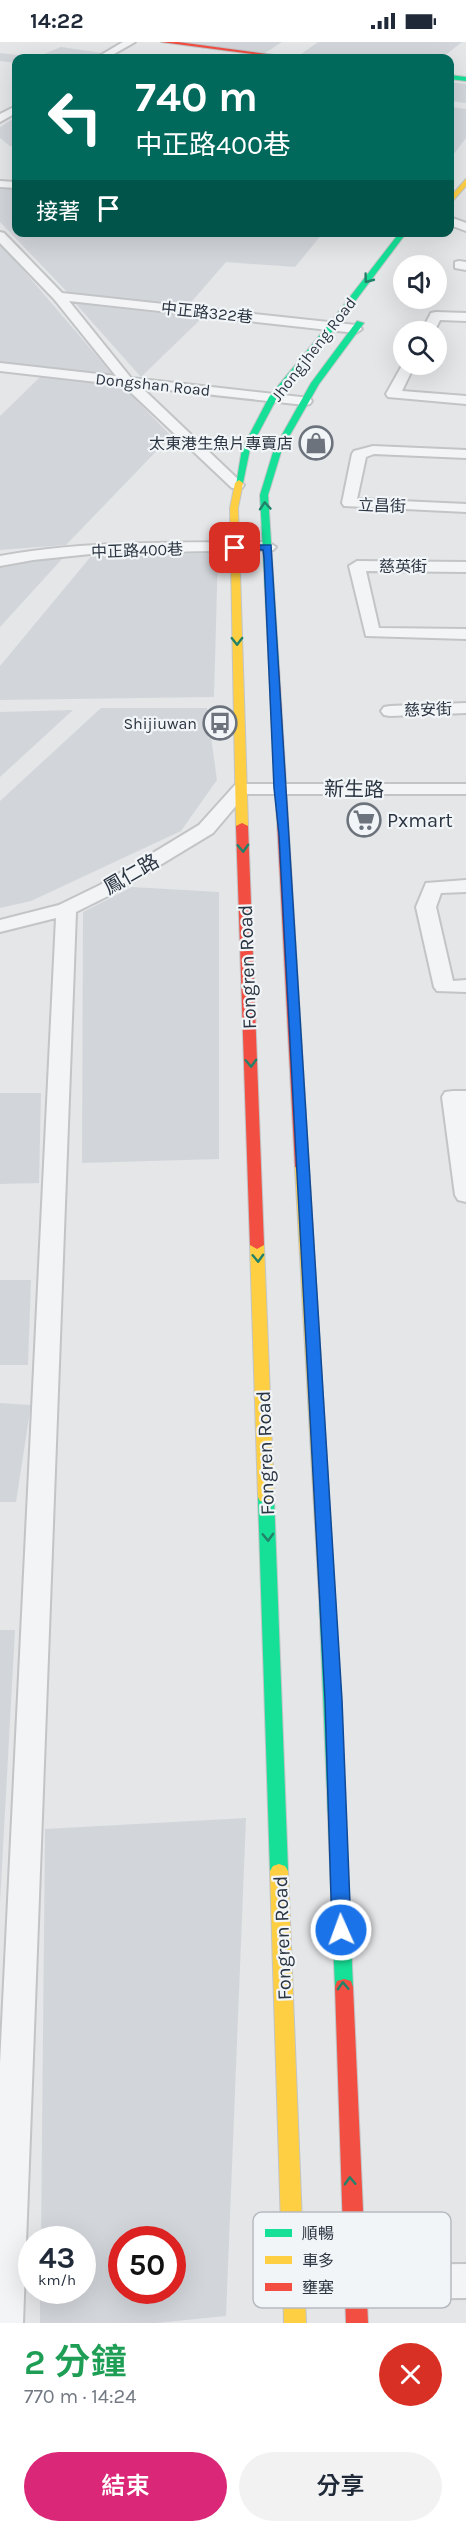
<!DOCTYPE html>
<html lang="zh-TW">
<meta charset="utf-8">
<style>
:root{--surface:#fff;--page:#f2f2f3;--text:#1f2937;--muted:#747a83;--accent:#db2777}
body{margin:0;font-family:Karla,"Noto Sans TC",sans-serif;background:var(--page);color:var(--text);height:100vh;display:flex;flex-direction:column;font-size:22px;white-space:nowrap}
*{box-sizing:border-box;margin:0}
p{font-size:20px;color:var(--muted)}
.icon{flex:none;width:33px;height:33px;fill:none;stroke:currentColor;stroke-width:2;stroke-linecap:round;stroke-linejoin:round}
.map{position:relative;height:2281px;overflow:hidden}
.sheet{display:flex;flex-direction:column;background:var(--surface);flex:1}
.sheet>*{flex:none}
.top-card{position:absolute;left:12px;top:12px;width:442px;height:183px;border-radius:12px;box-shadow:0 6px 24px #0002;background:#00695c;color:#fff;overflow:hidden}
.buttons{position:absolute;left:393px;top:213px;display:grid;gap:12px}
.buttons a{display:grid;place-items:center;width:54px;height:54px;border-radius:50%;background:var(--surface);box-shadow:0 6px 24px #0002;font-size:30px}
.speed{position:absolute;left:18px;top:2184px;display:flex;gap:12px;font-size:30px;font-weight:700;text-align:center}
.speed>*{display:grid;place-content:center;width:78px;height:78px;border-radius:50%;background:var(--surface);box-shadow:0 6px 24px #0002;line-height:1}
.speed small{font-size:15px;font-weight:400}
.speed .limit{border:9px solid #d22;background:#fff;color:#111}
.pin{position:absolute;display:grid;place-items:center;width:51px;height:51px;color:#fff;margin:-26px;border-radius:12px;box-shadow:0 3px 9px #0006}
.me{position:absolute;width:66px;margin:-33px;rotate:358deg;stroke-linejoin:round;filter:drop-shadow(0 0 4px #0008)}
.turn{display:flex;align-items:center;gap:21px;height:126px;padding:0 24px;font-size:27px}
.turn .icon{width:78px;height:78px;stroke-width:2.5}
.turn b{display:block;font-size:42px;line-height:51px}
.then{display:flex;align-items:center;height:57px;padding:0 24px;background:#0003;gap:12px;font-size:22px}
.round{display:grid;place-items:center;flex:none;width:63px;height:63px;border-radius:32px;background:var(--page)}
.summary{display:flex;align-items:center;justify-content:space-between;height:102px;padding:0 24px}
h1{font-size:36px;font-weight:600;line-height:45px;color:#1e9e55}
.primary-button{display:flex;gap:12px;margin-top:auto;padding:12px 24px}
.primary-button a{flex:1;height:69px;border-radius:36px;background:var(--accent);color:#fff;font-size:24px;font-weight:600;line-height:69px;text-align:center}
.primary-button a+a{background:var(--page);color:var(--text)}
.status{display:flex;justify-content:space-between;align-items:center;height:42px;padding:0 30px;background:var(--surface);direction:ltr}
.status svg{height:16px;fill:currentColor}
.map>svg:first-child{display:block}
.built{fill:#d2d6db;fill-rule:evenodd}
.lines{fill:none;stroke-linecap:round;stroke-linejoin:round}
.street-casing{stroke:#c2c4c6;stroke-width:4}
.fast-casing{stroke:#c2c4c6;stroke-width:2}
.slow-casing{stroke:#c2c4c6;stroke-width:2}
.jam-casing{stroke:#c2c4c6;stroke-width:2}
.street{fill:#f3f4f5;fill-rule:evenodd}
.fast{fill:#16e098;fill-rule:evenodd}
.slow{fill:#ffcf43;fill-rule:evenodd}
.jam{fill:#f24e42;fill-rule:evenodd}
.oneway{stroke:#228269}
.route{fill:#1a73e8;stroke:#114b97;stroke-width:1.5}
.labels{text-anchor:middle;stroke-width:4.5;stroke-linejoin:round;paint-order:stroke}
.far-street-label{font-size:16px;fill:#2b3542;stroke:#f2f5f7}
.far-poi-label{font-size:16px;fill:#2b3542;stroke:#f2f5f7;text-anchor:end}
.street-label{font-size:20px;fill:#2b3542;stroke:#f2f5f7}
.poi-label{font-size:20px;fill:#2b3542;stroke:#f2f5f7;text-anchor:start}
.key{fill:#f2f5f7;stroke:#b6bbc1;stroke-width:1.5}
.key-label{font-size:16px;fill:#2b3542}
</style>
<div class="status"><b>14:22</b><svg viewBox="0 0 49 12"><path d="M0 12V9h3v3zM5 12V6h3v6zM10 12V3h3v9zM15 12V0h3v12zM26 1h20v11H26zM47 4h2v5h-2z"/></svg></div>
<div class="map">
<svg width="466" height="2281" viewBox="0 0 466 2281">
<rect width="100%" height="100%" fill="#e4e6e8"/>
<path class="built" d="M178,0H282L265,11Z
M318,0H462L442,16L297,15Z
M61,5L102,11L92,16H16V21L0,19V11L37,15Z
M450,40L466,42V61L450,59Z
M450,65L466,67V96L450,117Z
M16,75V104H10L0,96V85Z
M0,145L16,147V190L323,191L295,225L226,220L187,265L70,253L0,180Z
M0,204L7,209L114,334L0,322Z
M75,261L202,276L141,335Z
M40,335L120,341L171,394L66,503L0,508V374Z
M218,511L214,655L0,658V624L92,513Z
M46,515L62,517L0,585V525Z
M101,666H207L217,738L181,789L31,859L0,866V759Z
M73,668L0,735V670Z
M132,845L219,850V1117L82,1121L83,870Z
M0,1051H41L39,1141L0,1142Z
M0,1238H31L28,1323H0Z
M0,1361L31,1363L16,1460H0Z
M0,1588H15L0,1861Z
M246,1776L226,2274L156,2281H40V2249L82,2248V2198L41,2197L45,1787ZM122,2198H172V2248H122Z"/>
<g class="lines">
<g class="street-casing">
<path id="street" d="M123,0H135L107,16H96Z
M16,64V71L0,80V72Z
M0,139L16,140V146L0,145Z
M450,175L466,181V189L450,183Z
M0,190L4,191L62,251L356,283L362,287L356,291L69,259L131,336L310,356L312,359L310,362L305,363L141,345L244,443L242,446H232L123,343L0,329V321L116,334L54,257L0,201Z
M459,219L466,220V228L455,226V220Z
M436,270L466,271V279L440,278L434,290H421L431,271Z
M404,320V322H415L402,349L466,354V362L388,355L386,352Z
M373,404L466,408V416L374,412L366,415L357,457L466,462V470L344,464L342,461L352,412L354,409Z
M268,500L276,505L273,508L100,511L33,518L0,524V514C89,498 178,501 268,500Z
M357,519L466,520V530L366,529L379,586L466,587V597L366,594L349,524Z
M466,661V671L390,674L384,673L381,669L384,665L390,664Z
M241,742H466V752H246L213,791L114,851L76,870L23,2281H0V2022L56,876L0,890V878L59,863L100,843L199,783L235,743Z
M466,838V850L441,851L436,865L453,939L466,938V950L437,949L434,945L416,865L426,841Z
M453,1049H466V1160L458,1158L455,1153L442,1055L445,1050Z
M466,2222V2256L293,2258L281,2253L276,2241L281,2229L293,2224Z"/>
</g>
<g class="fast-casing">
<path id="fast" d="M450,33L466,35V39L450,37Z
M400,190H407L335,286L277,356L250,407L243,441L236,443L242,407L269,355L329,282Z
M357,279L364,281L319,342L282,407L268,453L279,625L274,628L269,625L260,453L274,407L311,341Z
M266,1449L272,1451L274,1455L288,1829L285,1834L279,1836L273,1834L270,1829L258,1455L260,1451Z
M327,1548L333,1550L335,1554L353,1945L351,1951L344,1953L337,1951L335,1945L319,1554L321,1550Z"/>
</g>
<g class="slow-casing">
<path id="slow" d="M466,137V144L450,162V155Z
M239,438L243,441L238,466L248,784L242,787L236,784L230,466L235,441Z
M302,1121L309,1125L335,1554L333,1558L327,1560L321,1558L319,1554L295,1125Z
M257,1199L264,1203L274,1455L272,1459H260L258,1455L250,1203Z
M279,1822L285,1824L288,1829L306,2281H284L270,1829L273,1824Z"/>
</g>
<g class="jam-casing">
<path id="jam" d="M161,0H178L296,16H283Z
M274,622L279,625L309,1125L302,1129L295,1125L269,625Z
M242,781L248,784L264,1203L257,1207L250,1203L236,784Z
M344,1937L351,1939L353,1945L368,2281H346L335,1945L337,1939Z"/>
</g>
<use href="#street" class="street"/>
<use href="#fast" class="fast"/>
<use href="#slow" class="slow"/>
<use href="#jam" class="jam"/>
</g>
<defs><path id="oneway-chevron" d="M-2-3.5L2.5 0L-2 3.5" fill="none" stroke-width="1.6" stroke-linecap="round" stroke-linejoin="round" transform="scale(1.5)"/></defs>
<g class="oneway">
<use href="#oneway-chevron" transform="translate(368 237) rotate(127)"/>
<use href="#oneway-chevron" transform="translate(265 464) rotate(-94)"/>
<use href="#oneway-chevron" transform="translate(237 599) rotate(89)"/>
<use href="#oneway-chevron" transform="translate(243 806) rotate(88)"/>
<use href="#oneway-chevron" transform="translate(251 1021) rotate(88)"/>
<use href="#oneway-chevron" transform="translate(258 1216) rotate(88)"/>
<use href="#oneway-chevron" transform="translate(268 1495) rotate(88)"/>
<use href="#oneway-chevron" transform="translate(343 1944) rotate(-92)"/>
<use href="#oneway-chevron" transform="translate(350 2139) rotate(-92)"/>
</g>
<path class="route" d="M271,503L342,1658L351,1888L348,1893L341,1895L335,1893L332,1888L325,1658L279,793L274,746L264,516L263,508H235L231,506L235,503Z"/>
<defs>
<g id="shop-ring" transform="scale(1.725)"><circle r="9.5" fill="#f2f5f7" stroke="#6c737c" stroke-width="1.5"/><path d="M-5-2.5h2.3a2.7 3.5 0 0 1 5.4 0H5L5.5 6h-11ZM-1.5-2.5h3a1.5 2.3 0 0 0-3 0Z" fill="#6c737c"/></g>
<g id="bus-ring" transform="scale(1.725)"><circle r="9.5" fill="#f2f5f7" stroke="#6c737c" stroke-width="1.5"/><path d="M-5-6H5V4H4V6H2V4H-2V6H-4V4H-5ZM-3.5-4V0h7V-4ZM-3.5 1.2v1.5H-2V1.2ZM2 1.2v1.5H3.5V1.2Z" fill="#6c737c"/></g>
<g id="supermarket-ring" transform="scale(1.725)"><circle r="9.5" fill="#f2f5f7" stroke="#6c737c" stroke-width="1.5"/><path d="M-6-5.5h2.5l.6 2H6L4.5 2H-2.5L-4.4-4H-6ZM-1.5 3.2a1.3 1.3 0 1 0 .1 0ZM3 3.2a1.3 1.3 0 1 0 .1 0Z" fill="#6c737c"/></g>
</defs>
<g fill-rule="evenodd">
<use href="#shop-ring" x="316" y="401"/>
<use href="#bus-ring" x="220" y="681"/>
<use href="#supermarket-ring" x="364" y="778"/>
</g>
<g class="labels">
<g class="far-street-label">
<text transform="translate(207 270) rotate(6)" y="6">中正路322巷</text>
<text transform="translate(313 307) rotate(-52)" y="6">Jhongjheng Road</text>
<text transform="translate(153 342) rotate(6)" y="6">Dongshan Road</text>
<text transform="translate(382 463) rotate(2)" y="6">立昌街</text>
<text transform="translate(137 508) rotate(-2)" y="6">中正路400巷</text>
<text x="403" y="530">慈英街</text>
<text transform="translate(428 667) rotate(-2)" y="6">慈安街</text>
</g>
<g class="far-poi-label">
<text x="293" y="407">太東港生魚片專賣店</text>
<text x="197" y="687">Shijiuwan</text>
</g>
<g class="street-label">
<text transform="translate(354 747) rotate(1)" y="7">新生路</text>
<text transform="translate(131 832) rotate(-30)" y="7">鳳仁路</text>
<text transform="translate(247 925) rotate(-92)" y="7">Fongren Road</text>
<text transform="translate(265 1411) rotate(-92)" y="7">Fongren Road</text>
<text transform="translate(282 1896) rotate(-92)" y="7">Fongren Road</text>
</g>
<g class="poi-label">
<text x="387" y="785">Pxmart</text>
</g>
</g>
<rect x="253" y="2170" width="198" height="96" rx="9" class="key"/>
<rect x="265" y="2187" width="27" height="8" fill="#16e098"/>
<rect x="265" y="2214" width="27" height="8" fill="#ffcf43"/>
<rect x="265" y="2241" width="27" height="8" fill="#f24e42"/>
<g class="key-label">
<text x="302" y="2197">順暢</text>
<text x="302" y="2224">車多</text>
<text x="302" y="2251">壅塞</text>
</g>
</svg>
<div class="buttons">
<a><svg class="icon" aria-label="sound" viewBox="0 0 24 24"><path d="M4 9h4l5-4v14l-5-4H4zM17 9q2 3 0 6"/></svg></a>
<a><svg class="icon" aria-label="search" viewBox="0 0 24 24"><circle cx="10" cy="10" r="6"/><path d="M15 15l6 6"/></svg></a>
</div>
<div class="speed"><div>43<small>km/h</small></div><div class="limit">50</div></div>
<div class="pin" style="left:235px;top:506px;background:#d93025"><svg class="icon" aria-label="arrive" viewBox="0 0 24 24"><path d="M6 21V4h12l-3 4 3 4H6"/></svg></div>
<svg class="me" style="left:341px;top:1888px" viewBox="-20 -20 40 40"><circle r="17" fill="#1a73e8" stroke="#fff" stroke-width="3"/><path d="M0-11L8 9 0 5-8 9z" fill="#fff"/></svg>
<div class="top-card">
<div class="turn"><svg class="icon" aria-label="left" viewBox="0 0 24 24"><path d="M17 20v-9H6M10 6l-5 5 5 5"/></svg><div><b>740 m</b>中正路400巷</div></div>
<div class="then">接著<svg class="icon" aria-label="arrive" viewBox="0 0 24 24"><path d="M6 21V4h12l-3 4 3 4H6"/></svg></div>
</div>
</div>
<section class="sheet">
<div class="summary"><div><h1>2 分鐘</h1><p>770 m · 14:24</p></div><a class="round" style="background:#d93025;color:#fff"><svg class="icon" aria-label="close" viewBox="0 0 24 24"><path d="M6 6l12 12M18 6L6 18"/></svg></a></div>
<div class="primary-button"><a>結束</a><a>分享</a></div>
</section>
